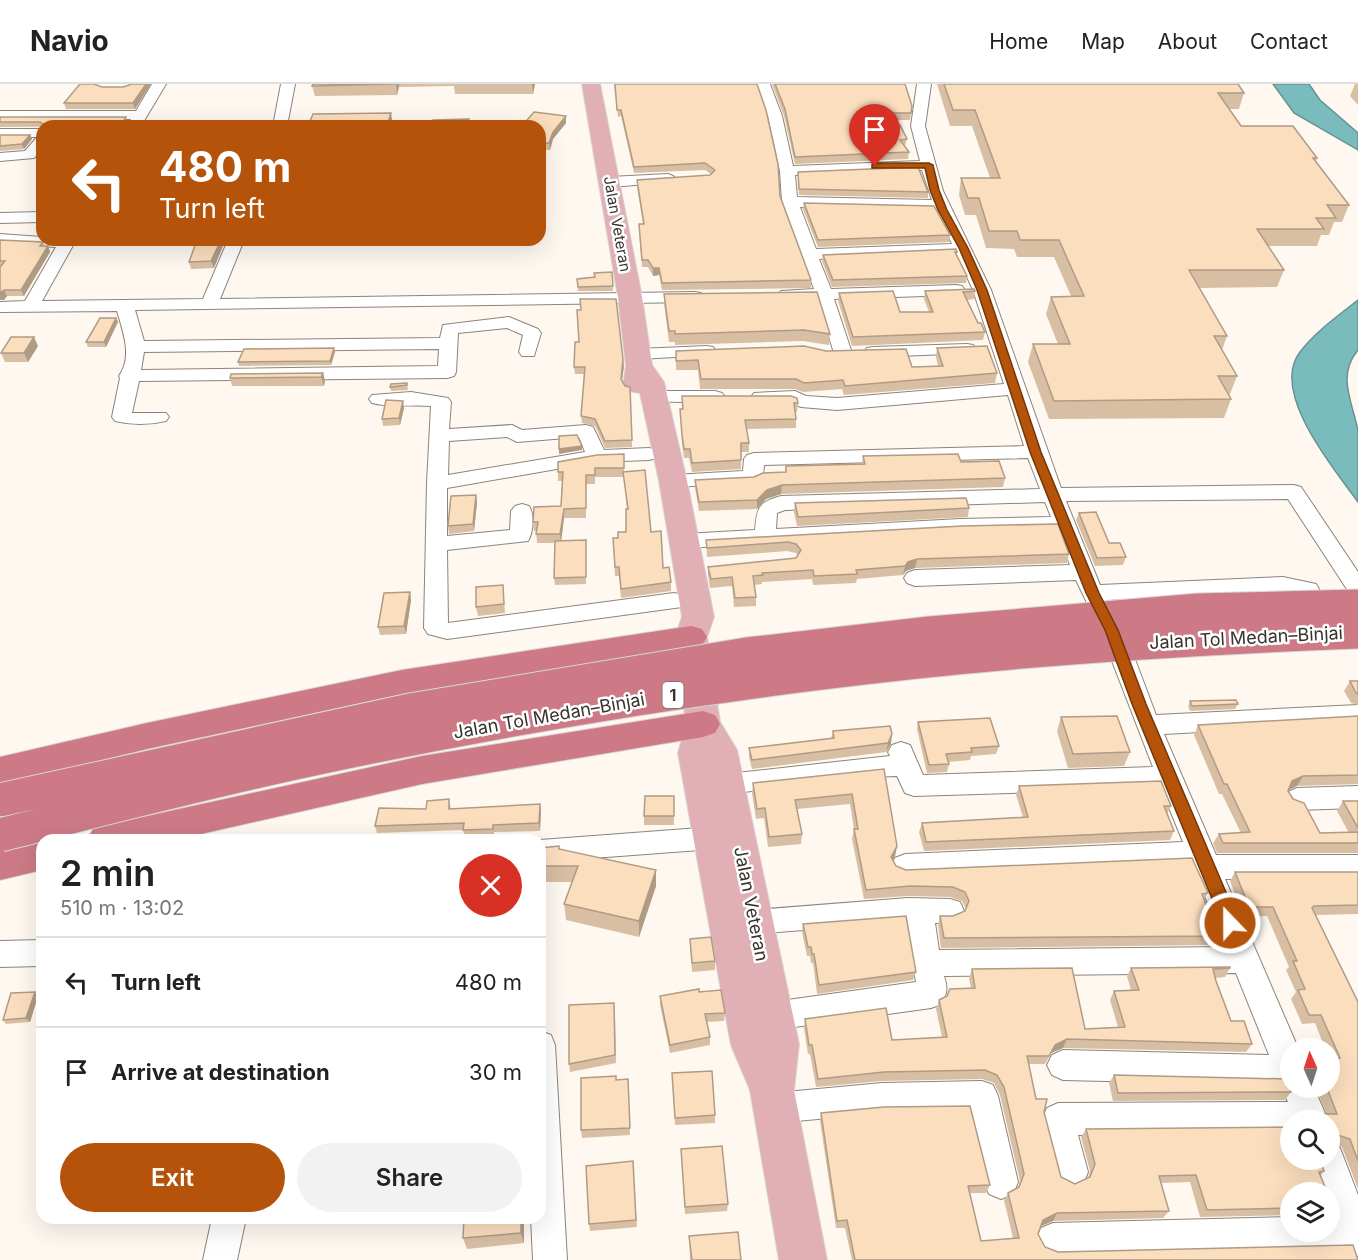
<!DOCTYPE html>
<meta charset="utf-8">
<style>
:root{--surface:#fff;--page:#f2f2f2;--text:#222;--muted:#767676;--line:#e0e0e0;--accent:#b45309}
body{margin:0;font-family:Inter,sans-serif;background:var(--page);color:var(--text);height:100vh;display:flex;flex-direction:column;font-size:22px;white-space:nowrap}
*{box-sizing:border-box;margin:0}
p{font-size:20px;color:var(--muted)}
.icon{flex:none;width:33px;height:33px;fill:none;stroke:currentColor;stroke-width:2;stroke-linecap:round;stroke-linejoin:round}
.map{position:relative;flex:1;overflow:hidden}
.details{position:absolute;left:36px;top:750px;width:510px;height:390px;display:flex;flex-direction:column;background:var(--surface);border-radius:18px;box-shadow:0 6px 24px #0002}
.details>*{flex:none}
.top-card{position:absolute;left:36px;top:36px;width:510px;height:126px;border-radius:18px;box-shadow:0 6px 24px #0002;background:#b45309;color:#fff;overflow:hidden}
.needle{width:39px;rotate:357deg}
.tools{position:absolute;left:1280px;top:954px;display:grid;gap:12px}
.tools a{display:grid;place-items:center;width:60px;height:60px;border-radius:50%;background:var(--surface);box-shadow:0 6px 24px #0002;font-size:30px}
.pin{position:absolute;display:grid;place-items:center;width:51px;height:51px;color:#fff;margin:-62px -26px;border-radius:50% 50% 50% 0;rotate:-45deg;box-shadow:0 0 6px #0007}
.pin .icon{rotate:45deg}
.me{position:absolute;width:66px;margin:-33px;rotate:338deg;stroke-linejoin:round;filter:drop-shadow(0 0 4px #0008)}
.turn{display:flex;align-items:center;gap:21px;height:126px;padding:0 24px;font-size:27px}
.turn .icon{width:78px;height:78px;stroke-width:2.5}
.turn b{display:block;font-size:42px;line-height:51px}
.round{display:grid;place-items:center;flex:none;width:63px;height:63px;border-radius:32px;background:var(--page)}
.summary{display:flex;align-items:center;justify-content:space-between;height:102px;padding:0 24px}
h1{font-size:36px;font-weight:600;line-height:45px}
.primary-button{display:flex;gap:12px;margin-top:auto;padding:12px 24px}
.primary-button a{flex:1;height:69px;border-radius:36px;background:var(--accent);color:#fff;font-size:24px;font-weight:600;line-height:69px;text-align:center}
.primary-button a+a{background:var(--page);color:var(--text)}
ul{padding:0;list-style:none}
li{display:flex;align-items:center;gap:18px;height:90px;padding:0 24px;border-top:2px solid var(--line)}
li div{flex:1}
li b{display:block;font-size:22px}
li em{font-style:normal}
header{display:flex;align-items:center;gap:36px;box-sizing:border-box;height:84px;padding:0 30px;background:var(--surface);border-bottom:2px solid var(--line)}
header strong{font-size:28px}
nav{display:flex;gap:33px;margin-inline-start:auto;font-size:21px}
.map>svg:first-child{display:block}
.water{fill:#7abbbd;stroke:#669292;stroke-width:1.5}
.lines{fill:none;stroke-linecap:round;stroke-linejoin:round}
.minor-casing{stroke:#8d847a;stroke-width:2}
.primary-casing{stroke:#d7d6d5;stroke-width:2}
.motorway-casing{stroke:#d7d6d5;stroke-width:2}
.minor{fill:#fff;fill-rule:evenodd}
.primary{fill:#e1afb6;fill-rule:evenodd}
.motorway{fill:#cd7a86;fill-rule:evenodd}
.motorway-bridge-casing{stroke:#d7d6d5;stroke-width:35;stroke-linecap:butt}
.motorway-bridge{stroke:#cd7a86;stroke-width:33}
.wall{fill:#d8bfa3}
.shaded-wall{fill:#b09b85}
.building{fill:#fbdebe;stroke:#b09b85;stroke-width:1.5}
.route{fill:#b45309;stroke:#753606;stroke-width:1.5}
.labels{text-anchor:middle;stroke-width:5;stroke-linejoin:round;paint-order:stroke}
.far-street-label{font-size:15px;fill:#37332e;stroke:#fff}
.shield{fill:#fff;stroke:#73706d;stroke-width:1.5}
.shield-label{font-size:16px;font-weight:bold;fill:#37332e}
.street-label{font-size:18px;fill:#37332e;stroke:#fff}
</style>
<header>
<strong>Navio</strong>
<nav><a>Home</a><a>Map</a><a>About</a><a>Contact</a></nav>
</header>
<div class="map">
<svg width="1358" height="1176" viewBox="0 0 1358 1176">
<rect width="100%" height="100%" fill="#fef8f1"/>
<path class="water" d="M1273,0H1309L1320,16L1358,49V66L1294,29Z
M1358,216V266C1336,292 1353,319 1358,347C1358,368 1358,397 1358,418C1335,386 1269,308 1300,268C1315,248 1339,231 1358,216Z"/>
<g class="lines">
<g class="minor-casing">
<path id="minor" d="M97,0H140C132,7 103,10 94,3Z
M152,0H166L141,42H127L131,35H0V27H136Z
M281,0H295L287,42H273Z
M756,0H770L782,32L793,82L920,77L911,42L917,0H931L925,42L943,107L991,206L1061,404L1294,401L1301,403L1358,488V513L1350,510L1288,415L1066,417L1100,501L1283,493L1316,500L1319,505L1316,510L1308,513L1283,509L1107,516L1124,546L1156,631L1358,621V639L1164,650L1216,771H1358V795H1225L1298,964H1290V1004H1314L1328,1036H1290V1049L1078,1051L1088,1088L1083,1100L1071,1105L1059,1100L1042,1035L1047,1024L1058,1019L1288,1018L1282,1004L1284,1001L1063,996L1052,991L1047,981L1052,971L1063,966L1269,971L1236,889L944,892C948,904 947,908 942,920L931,924L773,946L762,942L758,932L762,922L773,918L916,898L906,838L754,850L744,847L740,838L744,829L754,826L908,814L950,815L960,818L964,827L960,836L950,839H935L939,866L1226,863L1192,781L905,794L895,790L891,782L895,774L905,770L1183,758L1161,704L914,712L905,709L897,692L869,693L727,710L718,707L714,700L718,693L727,690L890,672L888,668L892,661L901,658L910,661L923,691L1153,683L1100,546L1076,496L915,502L907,499L904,494L907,489L915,486L1070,481L1057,447L960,449L684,464L676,462L673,457L676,452L684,450L755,446C757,424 758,418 781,412L1040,405L1028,374L764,381L763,393L760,398L753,399L673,403L666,402L663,397L666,392L673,391L743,387L744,375L747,371L754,369L1024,362L1008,311L837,326L801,323L791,319L754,317L751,313L754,309L795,307L806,312L837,314L1004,300L973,206L956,169L819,175L831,205L956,201L962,202L965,206L962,210L956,211L834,215L852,269L849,273H837L834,269L817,215H781L778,211L781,207L814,205L782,118L780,87L768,32ZM922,86L932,116L797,113L795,91ZM800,123L936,126L952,160L816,165ZM1045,418L1051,433L960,435L776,445L777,429L785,426Z
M0,45H42V65L34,74L0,77V69L25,67L37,53H0Z
M668,90L673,92L676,95L673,98L610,103L602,98L610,93Z
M42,128V138L0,139V129Z
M0,150L42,153V156H76L42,217L203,215L228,156H244L220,215L695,208L701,209L704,213L701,217L695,218L135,226L144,257L440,254L443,241L509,233L538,245L541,249L534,272H522L519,268L523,251L507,244L458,249L456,288L454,292L447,294L139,297L132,329H166L169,333L166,337C149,341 132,341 115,337L112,333L120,294L119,292C133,272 123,248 117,227L0,228V218L25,217L56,163L0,160ZM439,265L438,282L141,286L144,268Z
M967,260L973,261L976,265L973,269L873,273L867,272L864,268L867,264L873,263Z
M707,262L713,263L716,267L713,271L638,275L632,274L629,270L632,266L638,265Z
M654,307H715L722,309L725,313L722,317L715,319L647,317L644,313L647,309Z
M411,308L448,314L451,318L449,345L512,341L522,346L586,341L593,343L604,366L649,364L656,366L659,370L656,374L649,376L597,378L447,404V452L510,446L511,427L515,422L522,420L529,422C535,431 533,449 528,457L447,466L448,539L674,509L682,511L685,517L682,523L447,555L428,550L424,544L427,399L431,322C412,320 391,324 372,319L369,315L372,311ZM507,353L517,358L579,353L585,368L448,391L449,357Z
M1358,702V724L1297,726L1288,722L1284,715L1288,708L1297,704Z
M713,743L723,746L726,754L723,762L713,765L540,778V756Z
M42,856V882L0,883V857Z
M540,947L551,951L555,961L567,1176H533L531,1134H540Z
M982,997L993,1001L998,1012L1018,1098L1013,1110L1001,1115L989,1110L984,1098L969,1028L882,1029L775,1039L764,1035L759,1024L764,1013L775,1009L882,999Z
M1329,1060L1340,1064L1358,1111V1172L1346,1166L1053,1173L1041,1168L1036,1156L1041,1144L1053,1139L1290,1133V1148H1329V1133L1333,1132L1329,1123V1108H1324L1312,1076H1329Z
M212,1134H246L237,1176H203Z"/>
</g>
<g class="primary-casing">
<path id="primary" d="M582,0H600L642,213L652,281L664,298L687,397L714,533L707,553L720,638L737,666L799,960L794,1006L827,1176H779L750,1006L731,961L678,669L686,640L675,553L682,533L659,397L640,309L627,307L623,302L626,282L618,213Z"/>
</g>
<g class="motorway-casing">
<path id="motorway" d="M691,542L702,545L707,553L702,561L402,610L147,665L0,701V673L147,639L402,586Z
M703,627L715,631L720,640L715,649L703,653L422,700L174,756H87L93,745L106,741L422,672Z
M42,754L47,756H42V786L0,796V764Z"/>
</g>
<use href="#minor" class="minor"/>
<use href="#primary" class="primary"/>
<use href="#motorway" class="motorway"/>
<g class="motorway-bridge-casing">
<path id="motorway-bridge" d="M0,716L410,626L747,570L930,549L1198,526L1358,522
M0,751C103,725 206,698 309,676C473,641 640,612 807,591C989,567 1174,555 1358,548"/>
</g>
<use href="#motorway-bridge" class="motorway-bridge"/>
</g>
<path class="wall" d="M132,0H151L135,25H66L64,19L102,3H123Z
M313,0H535L533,10H455L454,2L399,3L397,11L315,12L312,2Z
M614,0H757L780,112L811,196V204L662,206L659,191L653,192L648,183H642L639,147L643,140L637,103V96L710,91L711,90L705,86L634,89L621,32L618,33Z
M772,0H905L912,22L910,36H885L881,39L907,55L905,62L909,68L908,75L795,80L784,32Z
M937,0H1238L1244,9L1239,25H1229L1241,42L1317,74L1316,77L1349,121L1342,138H1334L1329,151H1321L1317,162H1268L1284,186L1277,203L1199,204L1227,252L1222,266L1237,292L1230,310H1228L1231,315L1224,334L1049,335L1028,278L1033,260H1058L1046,230L1051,213L1071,212L1054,173H1017L1014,165L986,164L976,131H965L959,111L961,94H990L972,42H950Z
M1355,0H1358V21L1350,12Z
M0,33L127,37L126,39L127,42L0,43Z
M566,39L553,55L550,66H540V42Z
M0,51H30L32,55L24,65L0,67Z
M798,88L928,108V114L799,111Z
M804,119L950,151L949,158L818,163L803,125Z
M0,156L43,158L45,162H48L50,168L24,212H7L4,216H0Z
M225,157L214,184L191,185L189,178Z
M957,168V171L967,192L966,199L832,203L822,177L823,171Z
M612,188L613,207H578L577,195L595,193Z
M925,207H975L974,215L967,216L978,239L985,248L983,256L852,262L838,217L839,209L900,228H929L924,215Z
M664,210L830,250L829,261L803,257L675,261V258H669L664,220Z
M116,234L118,238L106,263H88L86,258Z
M38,262L28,278H5L1,269Z
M334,264L335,268L331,281L239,282L238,278Z
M937,264L997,289L995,299L844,311L842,305L803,308L795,305H700L698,286H676V267H826L912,283L938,282L936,273Z
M624,282L622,297L625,302L630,303L632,363L605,364L595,342L582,339L581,332L584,290H575L574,283Z
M323,289L325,297L324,302H232L230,294Z
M407,299L408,306L391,307L390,303Z
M682,312L798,319L797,328H795L796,335V344L746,345L749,359V368H741V385L692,388L689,374H684L682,360L680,325H683Z
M404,324L400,341L383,342L382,335Z
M624,370V387L651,448L663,484L671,498V507L621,514L619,492H615L613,454H618L626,448L627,425L624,393H595V400H586V434H564L561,457L586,464V500L555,501L554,494L555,459H537L536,447H534L533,438L561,422L562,397H558V388Z
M863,372L961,378L1005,394L1003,403L781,410L766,415L757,425L699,427L695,404V396L754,393L785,388L786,382L862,380Z
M476,411L477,419L474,447L449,450L448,442Z
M795,419L969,424L968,433L797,442L794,428Z
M1079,429L1109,459L1126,473L1123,481L1095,482L1076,436Z
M962,442L1069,470L1067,479L915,484L906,487L903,491L857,495L856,499L813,501L812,495L762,498V500L754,501L756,513V522L734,523L732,502L710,504L708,491V483L796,474L798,472L796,469L787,467L707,473L706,456Z
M503,501L505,529L478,532L476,523Z
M410,508L411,516L406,550L380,551L378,543Z
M1350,597H1358V621L1351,619L1344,607Z
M1190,617L1238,620L1235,625L1190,627L1188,622Z
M1358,632V700L1297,702L1288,707L1320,749H1349L1337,727L1343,717H1358V769H1217L1213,759L1219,750L1241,749L1222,710H1219L1194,651L1198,641Z
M1061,633L1130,668L1124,682L1068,684L1057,647Z
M918,638L999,662L996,670L971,672L970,676L948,678L949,680L947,688L927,689L917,645Z
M833,647L891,660L886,668L752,685L749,673V664L831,655Z
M884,685L897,762L895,772L893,776L896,782L906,786L1208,809L1204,816L1218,852L1212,861L941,864L938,841L940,832H953L965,827L966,825L962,817L950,813L908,812L864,815L852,755L854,745L850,720L797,725L802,750L801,760L768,763L764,734L756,735L752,709L753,699Z
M1019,702L1171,722L1167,730L1174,747L1170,756L924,767L919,748L922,739L1023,733L1016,711Z
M674,712V741H644V732Z
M449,715L451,725L540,720L541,728L540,747L494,748V752L465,753L463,746L377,749L375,742L426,725Z
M540,764L560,765L656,802L639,853L566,836L564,820L572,798H540Z
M1235,788H1358V830L1316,831L1358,918V1105L1342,1063L1335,1061L1334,1066L1329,1071V1036L1316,1004H1329V964H1325L1315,939L1302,940L1291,915L1296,908L1286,886L1289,883L1267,832L1244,833L1230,797Z
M803,840L916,888L913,896L817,910L813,879H811L810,872H807L802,848Z
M690,855L715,877V886L692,888Z
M1131,884H1230L1225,893L1215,894L1231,937L1252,960L1246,968L1063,964L1051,969L1045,980H1029L1036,1015L1044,1028L1061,1093L1075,1100L1088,1094L1090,1087L1081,1053L1086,1045L1324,1087L1321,1091L1290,1108V1131L1200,1133L1190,1098L1161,1099L1169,1127L1163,1134L1053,1137L1041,1142L1038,1150L1045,1163L1058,1168L1358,1176H852L845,1144H836L820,1037L821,1029L990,1101L986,1109H970L981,1157L1013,1154L1004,1116L1008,1109L1018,1104L1020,1097L1000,1011L994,999L982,995L882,997L816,1003L810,970H808L804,944L805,935L892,956L942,953L936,925L939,916L971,904L969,894L972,885L1085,945L1118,943L1110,916L1114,907L1131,906L1127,892Z
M699,908L725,929L724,937L706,938L710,953V961L670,969L660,921V912Z
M38,912L30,938L6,940L3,936Z
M615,927L616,979L570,988L569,980Z
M672,989L715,1031V1039L675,1041Z
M1114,991L1291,1008L1285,1016L1113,1017L1109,999Z
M628,995L630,1051L582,1054L581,1046L616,996Z
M1299,1030V1036H1294Z
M681,1065L728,1120L727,1127L685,1130Z
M633,1077L637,1143L590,1147L589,1140Z
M1329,1113L1335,1139L1329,1144Z
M464,1134H524V1159L467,1165L463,1154Z
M689,1152L741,1176H690Z"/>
<path class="shaded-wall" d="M146,0H151L135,25L133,19Z
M396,0H399V3L397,11Z
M532,0H535L533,10Z
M391,29L393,42H387Z
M886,29L885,36L876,43L877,36Z
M566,32V39L553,55L550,66L549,59L553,48Z
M126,33L127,37L126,40L127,42H122Z
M30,51L32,55L24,65L22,60Z
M221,156H225V157L214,184L211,177Z
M48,162L50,168L24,212L21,206Z
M653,184H659V191L653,192Z
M4,206L7,212L4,216H0V209Z
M116,234L118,238L106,263L104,258Z
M34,253L38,262L28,278L24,269Z
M334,264L335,268L331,281L330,277Z
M623,275L624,282L621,302V295Z
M323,289L325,297L324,302L321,293Z
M403,317L404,324L400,341L399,334Z
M582,362V366L559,370V365Z
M782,401L781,410L766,415L757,425V416L767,406Z
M476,411L477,419L474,447L473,440Z
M564,425V434L561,459L560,450Z
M917,475L915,484L906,487L903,491L905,482L908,478Z
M410,508L411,516L406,550L404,542Z
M892,650L891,660L886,668L888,659Z
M1303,692L1297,702L1286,707L1292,697Z
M540,720L541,728L540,747L539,739Z
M897,762L895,772L889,783L891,773Z
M656,786V802L639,853V837Z
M35,908L38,912L30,938L26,934Z
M1067,955L1063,964L1051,969L1045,980L1055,961Z
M1057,1129L1053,1137L1039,1143L1043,1136Z
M521,1134H524V1159L521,1149Z"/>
<path class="building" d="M80,0H94L102,3H123L132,0H146L133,19H64Z
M313,0H396L312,2Z
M615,0H757L766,26L778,80L780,112L811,196L662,199L659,184H653L648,176H642L639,140H644L637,96L710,91L715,86L705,79L634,83L621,26H617Z
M775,0H905L912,22L911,29H886L877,36L886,41H900L907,55L900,56L909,68L795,73L785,25Z
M944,0H1238L1244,9H1218L1241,42H1293L1317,74H1313L1349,121H1327L1336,134H1316L1324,145H1257L1284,186H1189L1227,252H1214L1237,292H1218L1231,315L1054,317L1033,260H1070L1051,213L1084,212L1059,156H1020L1017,147H989L979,114H968L961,94H1000L975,26H953Z
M534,28L566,32L553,48L549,59H540V42H522Z
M391,29L387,42H308L313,30Z
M0,33H126L123,38L127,40H123L122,42H43V40L40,38H0Z
M469,35L467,42H432L433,36Z
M0,51H30L22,60L0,62Z
M918,83L928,108L799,105L798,88Z
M804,119L934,122L950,151L818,156Z
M0,156L43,158L40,162H48L21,206H4L0,209V183L5,177H0Z
M197,156H221L211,177L189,178Z
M956,165L957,168H955L967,192L833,196L823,171Z
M612,188L613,202L578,203L577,195L595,193L594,189Z
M974,205L975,207L963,208L978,239H981L985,248L853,253L839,209L893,207L900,228H933L925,207Z
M817,208L830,250L804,246L675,250V247H669L664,210Z
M580,215H616L623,275L621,295L625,302L630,303L632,356L605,357L595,335L581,332L585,283H574L575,258H579L577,226H581Z
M100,234H116L104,258H86Z
M11,253H34L24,269H1Z
M804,262L826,267L906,265L912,283L943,282L937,264L987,262L997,289L845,302L843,296L804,299L796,295H701L698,276L676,277V267Z
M334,264L330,277L238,278L244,265Z
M323,289L321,293L230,294L231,290Z
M407,299V301L390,303L391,300Z
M682,312H791L797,314L798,319H794L796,335L745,336L749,359H741V376L692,379L690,365H684L682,351L680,325H683Z
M386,316L403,317L399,334L382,335Z
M577,351L582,362L559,365V352Z
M624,370V384H595V391H586V424L564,425L560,450H536L538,438H533L534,423L561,422L563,388H558V378L597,371Z
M958,370L961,378L999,377L1005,394L782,401L767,406L757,416L699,418L695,396L754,393L763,389L786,388V382L865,380L863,372Z
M645,386L651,448L661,447L663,484L669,483L671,498L621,505L619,483H615L613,454H618V448H626V425H628L623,388Z
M476,411L473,440L448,442L451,412Z
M966,414L969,424L798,433L795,419Z
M1096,428L1109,459H1120L1126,473L1097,474L1079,429Z
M1058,440L1069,470L917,475L908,478L905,482L856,486L857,490L814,492L813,486L762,489L763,491L753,492L756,513L735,514L732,493L711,495L708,483L796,474L801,466L796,460L788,458L707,464L706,456L962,442Z
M586,456V493L554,494L555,457Z
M503,501L504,520L476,523V503Z
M410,508L404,542L378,543L384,509Z
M1350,597H1358V610L1356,609Z
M1236,616L1238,620L1192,622L1190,617Z
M1117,632L1130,668L1073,670L1061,633Z
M1358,632V691L1303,692L1292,697L1288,707L1293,715L1304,719L1320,749L1358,748V759H1223L1219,750L1250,748L1227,700H1224L1198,641Z
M990,634L999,662L971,664L972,668L946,670L949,680L929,681L918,638Z
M890,642L892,650L888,659L752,676L749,664L834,654L833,647Z
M884,685L897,762L891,773L896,782L906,786L1192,774L1208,809L1202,810L1218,852L944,854L940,832H953L965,827L969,817L965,808L953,803L910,802L866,806L854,745H858L852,710L795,716L802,750L769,753L765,724L757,725L753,699Z
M1161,697L1171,722H1164L1174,747L926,758L922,739L1028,733L1019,702Z
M645,712H674V732H644Z
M449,715V725L540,720L539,739L493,741V745L463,746L464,739L375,742L379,724L426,725L427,717Z
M1343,717H1358V744Z
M559,762V765L656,786L639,837L564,820L578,782H540V764Z
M1235,788H1358V821L1314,822L1312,824L1358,918V1077L1350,1055L1335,1050L1334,1066H1329V1036H1299V1030H1337L1327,1004H1329V974H1340L1321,931H1309L1298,906L1305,905L1293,877H1297L1273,823H1249Z
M906,832L916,888L819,901L814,870H812L811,863H808L803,840Z
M711,853L715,877L692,879L690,855Z
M1230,883V884L1213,885L1216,897L1231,937H1244L1252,960L1067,955L1055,961L1049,972H1027L1036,1015H1047L1044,1028L1061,1093L1075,1100L1090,1093L1095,1080L1086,1045L1290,1043V1076H1320L1324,1087L1319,1088L1327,1108H1290V1124L1207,1126L1196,1091L1159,1092L1169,1127L1057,1129L1043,1136L1038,1150L1045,1163L1058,1168L1353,1161L1358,1176H855L847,1136L837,1137L821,1029L884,1023L970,1022L990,1101L968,1102L981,1157L1019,1154L1008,1109L1019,1103L1024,1090L1004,1003L997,991L985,986L884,988L818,995L812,961H809L805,935L886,924L892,956L947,953L939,916L947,912L950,905L975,904L972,885L1072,884L1085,945L1125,943L1114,907L1139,906L1131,884Z
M699,905V908L721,906L725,929L705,930L710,953L670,961L660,912Z
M35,908L26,934L3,936L11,909Z
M614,919L615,971L569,980V921Z
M712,987L715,1031L675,1034L672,989Z
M1114,991L1287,995L1291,1008L1118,1009Z
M616,992V996L628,995L630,1044L581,1046V994Z
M722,1062L728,1120L685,1123L681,1065Z
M633,1077L636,1136L589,1140L586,1082Z
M1329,1113L1335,1127V1139H1329Z
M464,1134H521V1149L463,1154Z
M738,1148L741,1176H692L689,1152Z"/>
<path class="route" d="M875,79H929L933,81L939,106L947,126L968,164L987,206L1041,368L1099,509L1118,546L1146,620L1239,839L1236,844L1230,846L1225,844L1222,839L1132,620L1105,546L1086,509L1030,368L977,206L959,164L938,126L930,106L925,84H872V80Z"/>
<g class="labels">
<g class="far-street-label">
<text transform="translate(617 140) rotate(80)" y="5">Jalan Veteran</text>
</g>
<rect class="shield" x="662.5" y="598" width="21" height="26" rx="4.5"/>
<g class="shield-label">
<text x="673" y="617">1</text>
</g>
<g class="street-label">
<text transform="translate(1246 554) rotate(-3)" y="6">Jalan Tol Medan–Binjai</text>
<text transform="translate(549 632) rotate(-10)" y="6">Jalan Tol Medan–Binjai</text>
<text transform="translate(751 820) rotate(79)" y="6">Jalan Veteran</text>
</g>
</g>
</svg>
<div class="tools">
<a><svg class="needle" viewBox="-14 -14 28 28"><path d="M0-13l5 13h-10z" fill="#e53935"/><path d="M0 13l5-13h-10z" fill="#767676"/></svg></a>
<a><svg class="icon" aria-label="search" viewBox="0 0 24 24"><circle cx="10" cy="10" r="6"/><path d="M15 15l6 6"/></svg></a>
<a><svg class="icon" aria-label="layers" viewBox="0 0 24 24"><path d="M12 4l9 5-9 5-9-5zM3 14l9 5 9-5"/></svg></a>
</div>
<div class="pin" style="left:875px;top:82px;background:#d93025"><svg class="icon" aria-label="arrive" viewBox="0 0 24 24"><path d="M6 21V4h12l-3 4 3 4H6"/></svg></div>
<svg class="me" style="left:1230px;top:839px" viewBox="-20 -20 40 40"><circle r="17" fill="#b45309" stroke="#fff" stroke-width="3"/><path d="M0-11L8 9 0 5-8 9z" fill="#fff"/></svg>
<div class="top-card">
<div class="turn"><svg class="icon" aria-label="left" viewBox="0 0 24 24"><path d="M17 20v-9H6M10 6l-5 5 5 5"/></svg><div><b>480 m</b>Turn left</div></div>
</div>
<section class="details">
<div class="summary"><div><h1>2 min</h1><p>510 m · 13:02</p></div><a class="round" style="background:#d93025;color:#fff"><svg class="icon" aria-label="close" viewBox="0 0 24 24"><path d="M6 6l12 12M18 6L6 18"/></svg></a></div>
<ul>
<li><svg class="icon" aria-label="left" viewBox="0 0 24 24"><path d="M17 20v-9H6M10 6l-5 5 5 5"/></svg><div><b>Turn left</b></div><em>480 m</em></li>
<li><svg class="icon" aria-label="arrive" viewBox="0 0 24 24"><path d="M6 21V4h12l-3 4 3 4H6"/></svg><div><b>Arrive at destination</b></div><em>30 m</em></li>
</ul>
<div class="primary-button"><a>Exit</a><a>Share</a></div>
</section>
</div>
